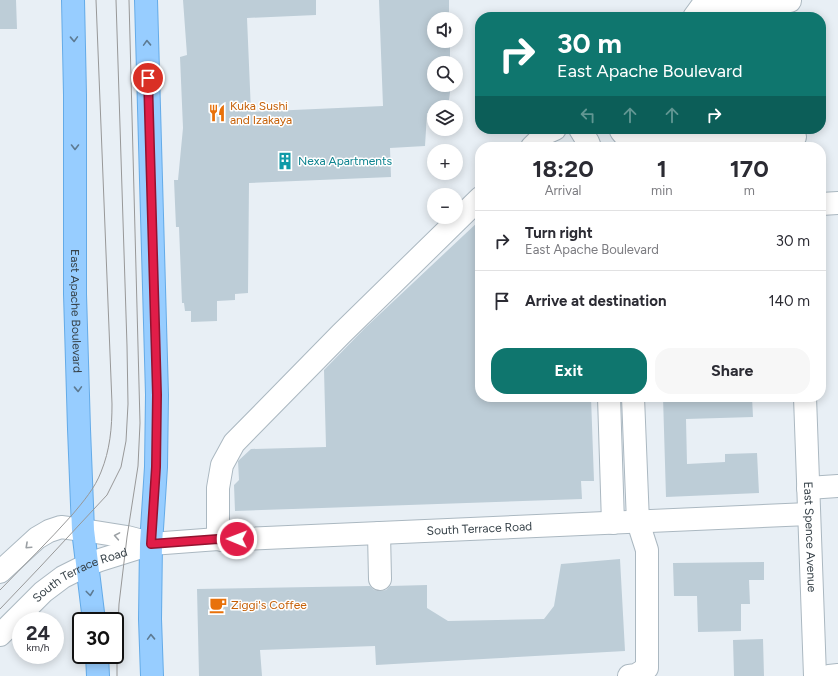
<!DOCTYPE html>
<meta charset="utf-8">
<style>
:root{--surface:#fff;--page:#f7f7f7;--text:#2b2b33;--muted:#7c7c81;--line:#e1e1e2;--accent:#0f766e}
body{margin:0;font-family:Figtree,sans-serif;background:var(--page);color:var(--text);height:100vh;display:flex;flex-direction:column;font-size:15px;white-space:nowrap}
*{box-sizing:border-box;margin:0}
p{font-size:13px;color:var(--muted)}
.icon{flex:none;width:22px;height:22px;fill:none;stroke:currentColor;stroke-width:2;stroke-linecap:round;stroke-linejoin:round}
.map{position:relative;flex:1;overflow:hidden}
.side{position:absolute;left:475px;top:142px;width:351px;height:260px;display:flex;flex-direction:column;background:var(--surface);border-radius:16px;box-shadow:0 2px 10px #0003}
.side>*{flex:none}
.banner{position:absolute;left:475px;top:12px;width:351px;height:122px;border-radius:16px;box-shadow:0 2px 10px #0003;background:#0f766e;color:#fff;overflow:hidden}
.fabs{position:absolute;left:427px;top:12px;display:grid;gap:8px}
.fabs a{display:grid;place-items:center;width:36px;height:36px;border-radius:50%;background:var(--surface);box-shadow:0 2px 10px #0003;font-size:20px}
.speed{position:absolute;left:12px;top:612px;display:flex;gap:8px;font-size:20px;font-weight:700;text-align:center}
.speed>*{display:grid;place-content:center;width:52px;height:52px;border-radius:50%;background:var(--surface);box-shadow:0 2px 10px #0003;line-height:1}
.speed small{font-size:10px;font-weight:400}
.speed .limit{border:2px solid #111;border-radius:6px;background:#fff;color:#111}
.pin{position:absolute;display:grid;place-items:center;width:34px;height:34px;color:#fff;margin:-17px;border:2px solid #fff;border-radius:50%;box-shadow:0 1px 4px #0007}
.me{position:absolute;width:44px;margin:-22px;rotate:271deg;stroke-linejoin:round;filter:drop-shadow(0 0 3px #0008)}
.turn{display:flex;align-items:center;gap:14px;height:84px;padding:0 16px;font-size:18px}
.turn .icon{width:52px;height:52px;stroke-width:2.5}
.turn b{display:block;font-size:28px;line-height:34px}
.lanes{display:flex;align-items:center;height:38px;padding:0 16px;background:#0003;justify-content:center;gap:20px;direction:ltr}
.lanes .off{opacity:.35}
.eta{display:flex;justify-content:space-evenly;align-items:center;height:68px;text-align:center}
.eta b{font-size:24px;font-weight:700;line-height:28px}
.action{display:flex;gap:8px;margin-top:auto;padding:8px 16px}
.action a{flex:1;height:46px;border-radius:16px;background:var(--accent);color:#fff;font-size:16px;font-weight:700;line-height:46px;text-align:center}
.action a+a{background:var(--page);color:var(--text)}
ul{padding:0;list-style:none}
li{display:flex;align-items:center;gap:12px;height:60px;padding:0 16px;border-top:1px solid var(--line)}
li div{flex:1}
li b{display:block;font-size:15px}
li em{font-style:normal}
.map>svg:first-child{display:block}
.building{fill:#bdcdd7}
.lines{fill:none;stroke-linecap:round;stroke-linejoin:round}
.minor-casing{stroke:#abb8c1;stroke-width:24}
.major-casing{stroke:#64abe8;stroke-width:24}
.minor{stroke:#fff;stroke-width:22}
.major{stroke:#97cdff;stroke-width:22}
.tram{stroke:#989898;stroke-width:1}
.oneway{stroke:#5d7a92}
.oneway2{stroke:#9ba0a4}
.route-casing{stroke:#92132f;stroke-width:10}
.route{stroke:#e11d48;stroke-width:7}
.labels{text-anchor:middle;stroke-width:3;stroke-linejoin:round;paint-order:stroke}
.food-label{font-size:12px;fill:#c56008;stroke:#fff;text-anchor:start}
.culture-label{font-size:12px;fill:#0d838f;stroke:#fff;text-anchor:start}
.street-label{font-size:12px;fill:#374249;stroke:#fff}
</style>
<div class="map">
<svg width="838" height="676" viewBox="0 0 838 676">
<rect width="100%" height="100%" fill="#e8eff5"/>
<path class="building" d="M0,0H16L17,29H0Z
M183,0H316V15L247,18L251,112L383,106L379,0H449V19H434V41H450V63H434V85H451L448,107H434V113H427L425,146L390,148L391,177L249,183L248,293L235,294V300L217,301V321L191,322V311H185L184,303H182L179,227H176L174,180H178L183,128L180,57L187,55Z
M480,220V397H591L594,481H581L582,499L235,511L234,485L239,480L238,461L251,449L326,447L324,370L365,328Z
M663,397H752L753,417L686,419L687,464L725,462V454L757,453L759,493L666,497Z
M620,559L625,651L376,665L375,646L260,650L262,676H199L197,589L370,586L374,590L381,591L386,590L390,586L427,585V608L448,621L544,619L554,606L561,564Z
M764,562V580H749L750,604H741V631L698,632L697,596H674L673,563Z
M763,639L764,676H734L733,640Z"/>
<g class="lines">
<g class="minor-casing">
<g id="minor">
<path d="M694,17L702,6L790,1"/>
<path d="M580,129L588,142L590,147"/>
<path d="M621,129V131L631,143L795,137"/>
<path d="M532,147L546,133L555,129"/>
<path d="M821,204L838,203"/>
<path d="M609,397L613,523"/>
<path id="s1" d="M805,397L815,676"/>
<path d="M808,488L838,486"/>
<path d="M379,533L380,579"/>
<path d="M218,539V488L222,465L234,443L341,334L480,198"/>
<path d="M0,572L37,538L49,531L61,527L83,530L127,537L150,543"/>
<path id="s2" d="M0,635L43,592L63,577L87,565L100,560L151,544L218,539L222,540L809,514"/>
<path d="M629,676L636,675L647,668V550L638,522L633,397"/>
<path d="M829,676L838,675"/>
</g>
</g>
<g class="major-casing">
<g id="major">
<path id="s3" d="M73,0L75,95V294L79,429L83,530L94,621"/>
<path d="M146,0L157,395L156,467L151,544L150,619L152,676"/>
<path d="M97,655L98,676"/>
</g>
</g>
<use href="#minor" class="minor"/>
<use href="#major" class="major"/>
<path class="tram" d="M0,590C24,565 49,541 72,515C83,502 95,488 101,472C110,450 112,428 112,404L96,0
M0,609L40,567L107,495L121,467L126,441L128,404L127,346L116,0
M117,676V647L119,604L127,537L138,466L140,423L129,0"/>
</g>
<defs><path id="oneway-chevron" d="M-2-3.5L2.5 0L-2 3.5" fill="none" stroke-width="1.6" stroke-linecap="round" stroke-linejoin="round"/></defs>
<g class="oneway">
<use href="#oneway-chevron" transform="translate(74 39) rotate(88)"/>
<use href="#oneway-chevron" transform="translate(147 43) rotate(-92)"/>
<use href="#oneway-chevron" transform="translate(75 147) rotate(90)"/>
<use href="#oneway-chevron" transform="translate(78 389) rotate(88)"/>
<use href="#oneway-chevron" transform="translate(90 593) rotate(83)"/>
<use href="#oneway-chevron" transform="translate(151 637) rotate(-92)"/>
</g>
<g class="oneway2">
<use href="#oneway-chevron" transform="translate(117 536) rotate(-170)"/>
<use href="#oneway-chevron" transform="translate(28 546) rotate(137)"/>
</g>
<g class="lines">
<g class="route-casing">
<path id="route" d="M148,78L157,395L156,467L151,544L218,539L222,540L237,539"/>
</g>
<use href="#route" class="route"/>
</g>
<defs>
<g id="restaurant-bare" transform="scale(1.38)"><path d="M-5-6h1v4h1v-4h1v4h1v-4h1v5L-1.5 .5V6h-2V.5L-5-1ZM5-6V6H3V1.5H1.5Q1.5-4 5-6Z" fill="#e8710a" stroke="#fff" stroke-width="2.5" paint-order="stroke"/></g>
<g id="building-bare" transform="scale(1.38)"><path d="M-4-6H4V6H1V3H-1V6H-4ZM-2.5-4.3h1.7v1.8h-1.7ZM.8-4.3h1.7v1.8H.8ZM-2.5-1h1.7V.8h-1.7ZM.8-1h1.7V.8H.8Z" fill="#0f9aa8" stroke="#fff" stroke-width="2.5" paint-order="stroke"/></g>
<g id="cafe-bare" transform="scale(1.38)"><path d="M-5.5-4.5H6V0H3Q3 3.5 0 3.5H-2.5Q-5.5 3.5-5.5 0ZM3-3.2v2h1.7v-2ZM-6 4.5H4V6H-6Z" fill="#e8710a" stroke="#fff" stroke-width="2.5" paint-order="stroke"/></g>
</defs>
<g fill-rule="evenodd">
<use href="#restaurant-bare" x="217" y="113"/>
<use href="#building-bare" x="285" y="161"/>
<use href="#cafe-bare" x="218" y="605"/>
</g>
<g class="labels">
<g class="food-label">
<text x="230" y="110">Kuka Sushi<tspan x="230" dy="14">and Izakaya</tspan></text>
<text x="231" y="609">Ziggi's Coffee</text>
</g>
<g class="culture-label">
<text x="298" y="165">Nexa Apartments</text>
</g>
<g class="street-label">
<text dy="4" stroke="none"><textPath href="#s3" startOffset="311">East Apache Boulevard</textPath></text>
<text dy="4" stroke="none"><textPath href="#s2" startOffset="509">South Terrace Road</textPath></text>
<text dy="4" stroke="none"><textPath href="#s1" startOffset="140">East Spence Avenue</textPath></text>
<text dy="4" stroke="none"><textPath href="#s2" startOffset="102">South Terrace Road</textPath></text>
</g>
</g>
</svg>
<div class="fabs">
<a><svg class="icon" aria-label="sound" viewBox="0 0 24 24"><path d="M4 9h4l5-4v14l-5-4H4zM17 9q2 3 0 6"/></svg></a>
<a><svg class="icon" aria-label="search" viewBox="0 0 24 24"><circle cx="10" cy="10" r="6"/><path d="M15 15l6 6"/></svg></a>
<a><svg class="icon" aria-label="layers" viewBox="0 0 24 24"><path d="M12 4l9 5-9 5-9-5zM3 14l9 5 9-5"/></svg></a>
<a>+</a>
<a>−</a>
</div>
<div class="speed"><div>24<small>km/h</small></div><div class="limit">30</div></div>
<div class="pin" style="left:148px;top:78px;background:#d93025"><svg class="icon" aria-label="arrive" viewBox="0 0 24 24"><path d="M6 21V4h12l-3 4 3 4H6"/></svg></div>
<svg class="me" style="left:237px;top:539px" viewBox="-20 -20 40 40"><circle r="17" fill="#e11d48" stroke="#fff" stroke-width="3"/><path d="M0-11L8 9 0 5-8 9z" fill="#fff"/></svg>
<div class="banner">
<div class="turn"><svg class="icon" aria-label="right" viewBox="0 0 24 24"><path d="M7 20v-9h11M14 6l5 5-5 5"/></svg><div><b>30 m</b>East Apache Boulevard</div></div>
<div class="lanes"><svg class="icon off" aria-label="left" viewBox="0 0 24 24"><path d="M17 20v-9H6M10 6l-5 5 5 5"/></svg><svg class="icon off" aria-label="ahead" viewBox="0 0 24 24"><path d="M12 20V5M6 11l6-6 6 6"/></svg><svg class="icon off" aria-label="ahead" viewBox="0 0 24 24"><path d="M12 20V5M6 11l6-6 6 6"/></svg><svg class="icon" aria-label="right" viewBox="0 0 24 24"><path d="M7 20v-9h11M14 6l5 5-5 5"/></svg></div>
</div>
<section class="side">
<div class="eta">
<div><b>18:20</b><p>Arrival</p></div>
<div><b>1</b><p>min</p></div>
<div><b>170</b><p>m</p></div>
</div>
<ul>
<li><svg class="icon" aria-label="right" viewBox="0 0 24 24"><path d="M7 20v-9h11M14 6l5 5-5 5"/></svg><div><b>Turn right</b><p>East Apache Boulevard</p></div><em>30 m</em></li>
<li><svg class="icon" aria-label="arrive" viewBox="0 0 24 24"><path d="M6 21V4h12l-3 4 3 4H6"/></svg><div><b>Arrive at destination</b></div><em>140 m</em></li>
</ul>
<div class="action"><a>Exit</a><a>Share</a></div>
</section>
</div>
